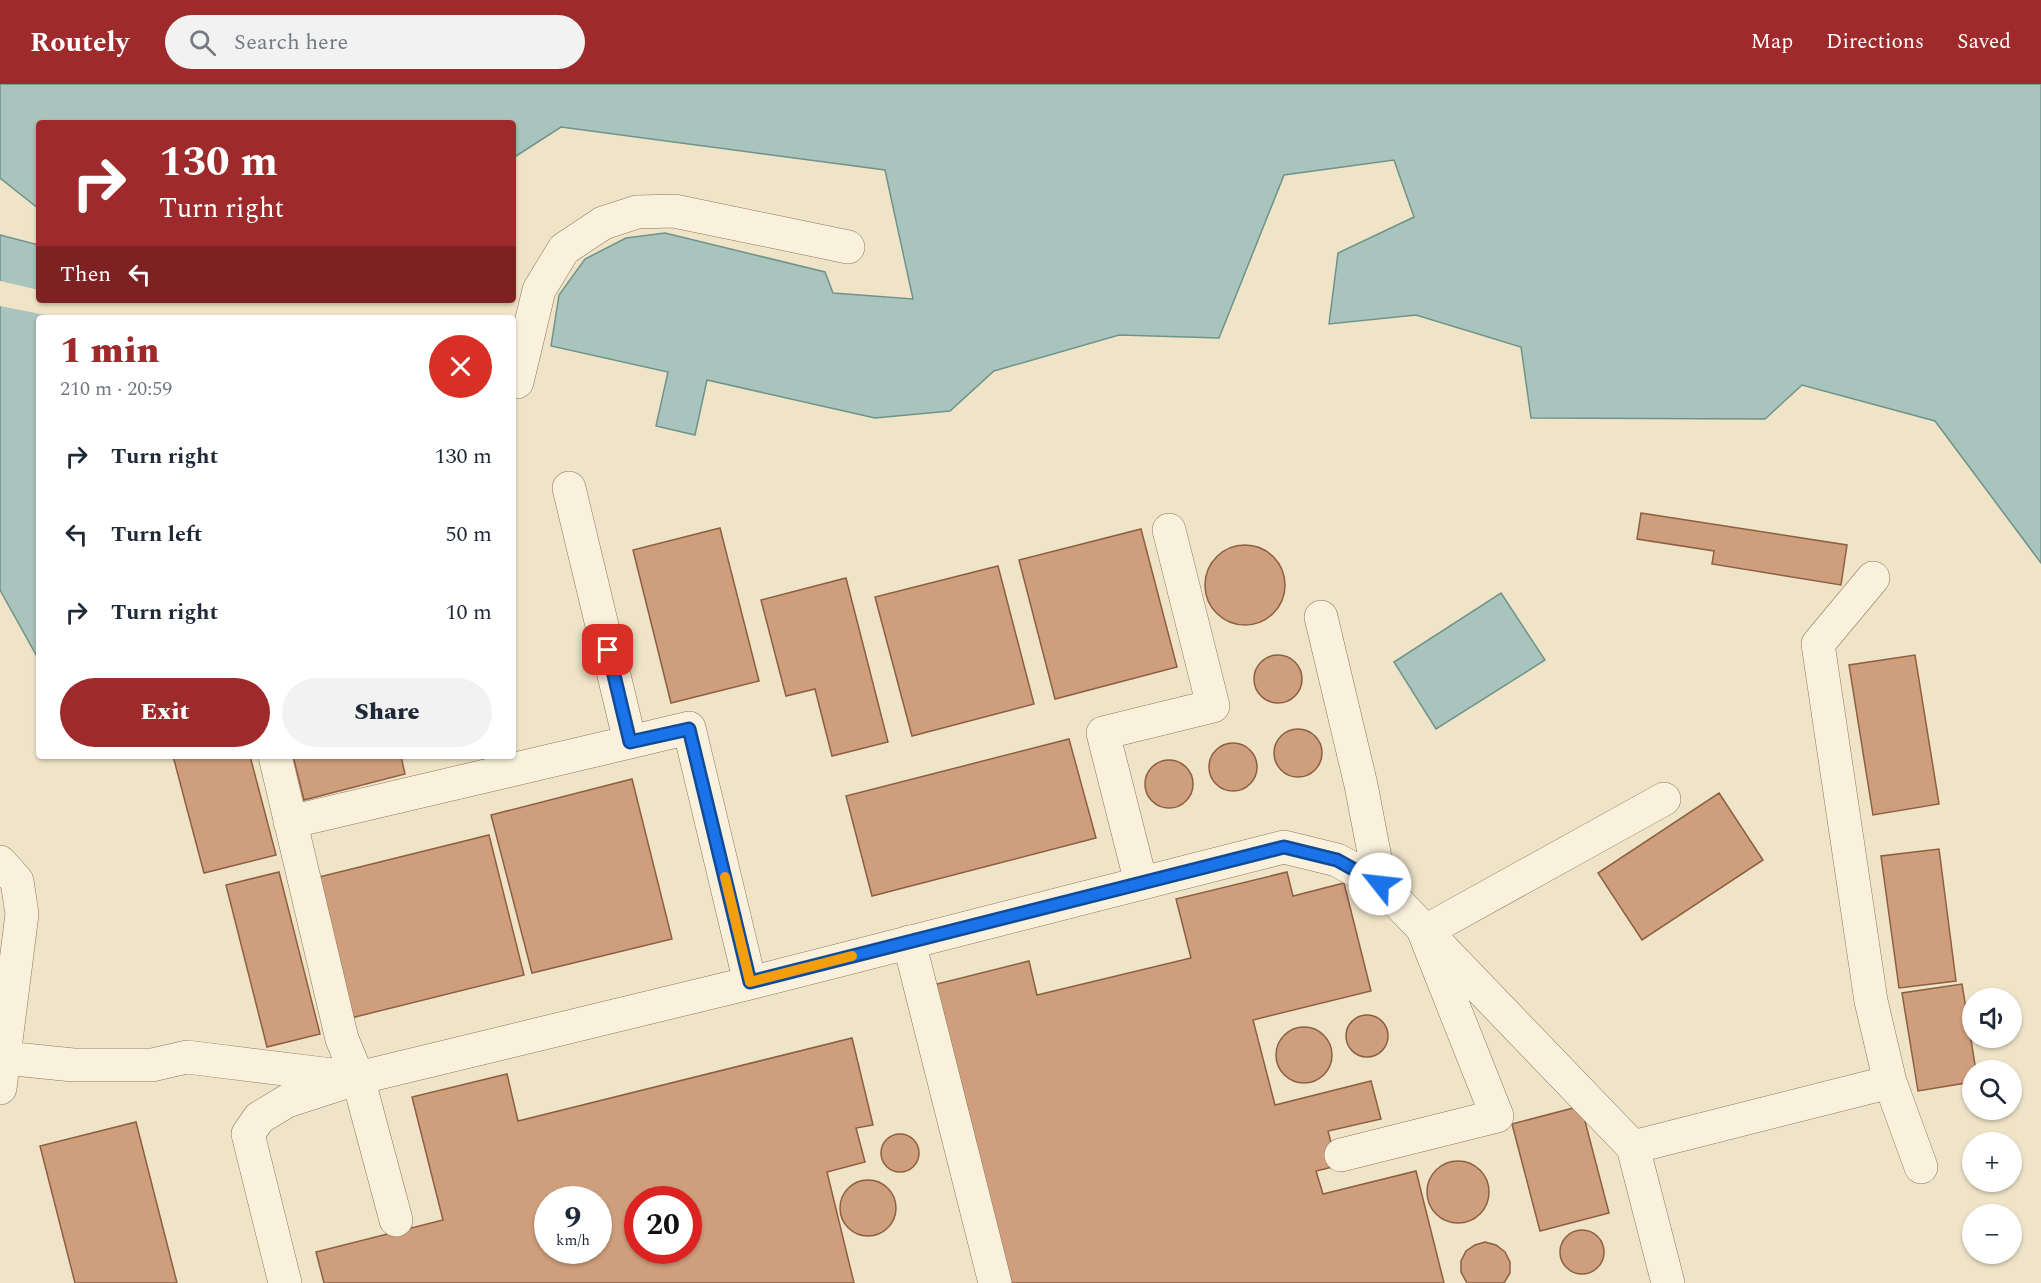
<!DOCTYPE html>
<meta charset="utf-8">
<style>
:root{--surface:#fff;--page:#f2f2f3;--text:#1f2937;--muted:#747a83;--accent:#9e2a2b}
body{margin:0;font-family:Spectral,serif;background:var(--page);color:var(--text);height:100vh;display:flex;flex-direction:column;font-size:22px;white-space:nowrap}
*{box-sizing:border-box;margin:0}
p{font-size:20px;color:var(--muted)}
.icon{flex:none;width:33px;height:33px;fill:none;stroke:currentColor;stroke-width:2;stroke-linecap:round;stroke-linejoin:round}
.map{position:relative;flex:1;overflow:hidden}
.details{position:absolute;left:36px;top:231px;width:480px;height:444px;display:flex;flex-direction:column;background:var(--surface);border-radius:6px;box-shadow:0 2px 4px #0004}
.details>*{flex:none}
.guide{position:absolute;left:36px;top:36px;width:480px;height:183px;border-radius:6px;box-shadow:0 2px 4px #0004;background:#9e2a2b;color:#fff;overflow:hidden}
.fabs{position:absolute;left:1962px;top:904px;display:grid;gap:12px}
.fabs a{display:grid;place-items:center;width:60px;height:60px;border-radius:50%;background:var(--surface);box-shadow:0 2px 4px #0004;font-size:30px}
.speed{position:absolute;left:534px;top:1102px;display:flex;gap:12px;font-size:30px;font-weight:700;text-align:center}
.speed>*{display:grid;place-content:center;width:78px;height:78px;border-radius:50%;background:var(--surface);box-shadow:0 2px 4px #0004;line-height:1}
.speed small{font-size:15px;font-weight:400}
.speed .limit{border:9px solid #d22;background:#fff;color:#111}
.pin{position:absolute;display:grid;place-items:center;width:51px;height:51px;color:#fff;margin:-26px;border-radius:12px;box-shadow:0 3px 9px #0006}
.me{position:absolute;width:66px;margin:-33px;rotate:299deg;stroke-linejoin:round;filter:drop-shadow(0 0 4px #0008)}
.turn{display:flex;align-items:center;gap:21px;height:126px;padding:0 24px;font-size:27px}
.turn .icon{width:78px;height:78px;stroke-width:2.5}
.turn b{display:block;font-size:42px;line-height:51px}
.then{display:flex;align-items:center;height:57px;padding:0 24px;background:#0003;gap:12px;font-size:22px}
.round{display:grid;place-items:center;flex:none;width:63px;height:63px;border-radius:32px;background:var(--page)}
.summary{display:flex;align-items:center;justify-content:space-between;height:102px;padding:0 24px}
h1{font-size:36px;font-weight:800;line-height:45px;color:var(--accent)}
.cta{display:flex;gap:12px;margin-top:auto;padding:12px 24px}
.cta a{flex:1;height:69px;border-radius:36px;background:var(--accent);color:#fff;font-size:24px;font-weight:800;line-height:69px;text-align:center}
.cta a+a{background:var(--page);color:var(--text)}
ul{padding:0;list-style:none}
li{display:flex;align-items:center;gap:18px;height:78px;padding:0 24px}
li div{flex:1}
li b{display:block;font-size:22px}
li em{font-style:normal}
header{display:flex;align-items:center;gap:36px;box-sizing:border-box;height:84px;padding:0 30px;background:var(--accent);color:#fff}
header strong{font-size:28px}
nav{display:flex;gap:33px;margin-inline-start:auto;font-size:21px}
.search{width:420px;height:54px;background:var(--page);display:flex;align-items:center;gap:15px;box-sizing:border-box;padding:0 21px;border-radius:33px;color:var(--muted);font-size:22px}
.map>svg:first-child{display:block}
.water{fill:#a9c4bc;stroke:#6f938a;stroke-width:1.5}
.pier{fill:#f0e4c8}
.building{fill:#cf9f7d;stroke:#8d5f41;stroke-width:1.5;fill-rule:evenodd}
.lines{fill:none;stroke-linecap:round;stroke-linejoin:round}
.minor-casing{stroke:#8d765c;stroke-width:34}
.minor{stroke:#faf1dc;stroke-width:33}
.route-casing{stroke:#114b97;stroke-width:15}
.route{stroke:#1a73e8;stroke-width:10}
.slow{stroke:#f59e0b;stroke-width:10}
</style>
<header>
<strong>Routely</strong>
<div class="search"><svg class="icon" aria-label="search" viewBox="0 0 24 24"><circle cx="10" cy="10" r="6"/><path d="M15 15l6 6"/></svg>Search here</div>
<nav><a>Map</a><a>Directions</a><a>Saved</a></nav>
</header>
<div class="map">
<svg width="2041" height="1199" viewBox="0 0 2041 1199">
<rect width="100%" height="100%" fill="#f0e4c8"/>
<path class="water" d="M0,0H2041V479L1935,337L1802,301L1765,335L1531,334L1521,263L1416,231L1329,240L1338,169L1414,133L1394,76L1284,91L1219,254L1119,251L994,287L950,327L875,334L707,296L695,351L656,342L668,288L551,262L559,211L585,175L626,154L665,149L825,188L833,209L913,215L885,86L561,43L513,74V39H39V125L0,94Z
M0,151L39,161V216L57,234H39V576L0,506Z
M1501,509L1545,576L1436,645L1394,578Z"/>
<path class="pier" d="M0,197L39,206V216H61L60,234L0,222Z"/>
<path class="building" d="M1641,429L1847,461L1841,501L1712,480L1714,467L1637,455Z
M720,444L759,597L671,619L633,466Z
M1141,445L1177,583L1055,615L1019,476Z
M1205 501a40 40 0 1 1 80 0a40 40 0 1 1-80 0Z
M998,482L1034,620L912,652L875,513Z
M846,494L888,658L832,672L815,605L786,612L761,516Z
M1254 595a24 24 0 1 1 48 0a24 24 0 1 1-48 0Z
M1915,571L1939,720L1873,731L1849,581Z
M1274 669a24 24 0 1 1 48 0a24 24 0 1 1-48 0Z
M1069,655L1096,754L872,812L846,712Z
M1209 683a24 24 0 1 1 48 0a24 24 0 1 1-48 0Z
M173,672H250L276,771L204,789Z
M293,672H401L405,690L304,716Z
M1145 700a24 24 0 1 1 48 0a24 24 0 1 1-48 0Z
M632,695L672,855L532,889L491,731Z
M1719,709L1763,776L1642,856L1598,789Z
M489,751L524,891L351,934L315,794Z
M1939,765L1956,897L1899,904L1881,772Z
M279,788L320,950L267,963L226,801Z
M1287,788L1293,812L1344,799L1371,907L1253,936L1275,1021L1371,997L1381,1035L1328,1047L1337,1082L1316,1087L1323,1110L1416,1087L1444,1199H1007L933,901L1029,877L1037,911L1191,874L1176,815Z
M1962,900L1976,987H1972V998L1918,1007L1902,909Z
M1346 952a21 21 0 1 1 42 0a21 21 0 1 1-42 0Z
M1276 971a28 28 0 1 1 56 0a28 28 0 1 1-56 0Z
M852,954L873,1041L856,1044L865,1078L827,1088L854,1199H324L316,1168L443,1136L412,1013L507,990L518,1037ZM548,1116H598V1167H548ZM638,1116H688V1167H638Z
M1581,1022L1609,1129L1540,1147L1512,1040Z
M136,1038L177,1199H75L40,1062Z
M881 1069a19 19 0 1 1 38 0a19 19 0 1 1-38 0Z
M1427 1108a31 31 0 1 1 62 0a31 31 0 1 1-62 0Z
M840 1124a28 28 0 1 1 56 0a28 28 0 1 1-56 0Z
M1560 1168a22 22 0 1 1 44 0a22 22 0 1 1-44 0Z
M1485,1158L1496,1161L1505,1168L1510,1178V1189L1504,1199H1467L1461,1188V1177L1466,1167L1475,1161Z"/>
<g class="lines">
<g class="minor-casing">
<path id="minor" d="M517,298L539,206L564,165L603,139L637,128L674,127L848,163
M569,404L630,658L689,644L750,899
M1873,494L1818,560L1871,917L1890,998L1921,1083
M1321,533L1361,701L1380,800
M275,672L342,955L358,994L396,1136
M290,738L630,658
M0,778L17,797L22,830L0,1004
M1141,799L1103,649L1213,622L1169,446
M909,858L995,1199
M5,974L73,981H152L187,973L349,993
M1633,1063L1668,1199
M1341,1071L1497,1032L1424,848L1664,715
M285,1199L248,1050L259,1034L287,1017L358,994L750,899L1284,763L1337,776L1380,800L1633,1063L1890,998"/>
</g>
<use href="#minor" class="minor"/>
</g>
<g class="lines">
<g class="route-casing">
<path id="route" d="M608,566L630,658L689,645L750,898L1284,763L1337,776L1380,800"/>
</g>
<use href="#route" class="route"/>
<path class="slow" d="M725,793L750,898L852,872"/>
</g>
</svg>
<div class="fabs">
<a><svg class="icon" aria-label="sound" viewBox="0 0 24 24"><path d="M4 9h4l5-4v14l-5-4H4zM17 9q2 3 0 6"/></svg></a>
<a><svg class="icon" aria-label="search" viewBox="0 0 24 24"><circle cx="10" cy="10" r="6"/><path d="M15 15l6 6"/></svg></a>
<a>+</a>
<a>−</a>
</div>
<div class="speed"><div>9<small>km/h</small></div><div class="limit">20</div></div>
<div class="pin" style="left:608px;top:566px;background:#d93025"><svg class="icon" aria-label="arrive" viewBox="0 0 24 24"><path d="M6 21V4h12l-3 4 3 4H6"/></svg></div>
<svg class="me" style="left:1380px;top:800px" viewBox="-20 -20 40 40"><circle r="19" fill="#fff"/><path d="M0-13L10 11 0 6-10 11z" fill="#1a73e8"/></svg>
<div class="guide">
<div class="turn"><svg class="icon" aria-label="right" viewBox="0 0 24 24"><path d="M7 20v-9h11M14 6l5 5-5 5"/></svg><div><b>130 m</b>Turn right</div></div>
<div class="then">Then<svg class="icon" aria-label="left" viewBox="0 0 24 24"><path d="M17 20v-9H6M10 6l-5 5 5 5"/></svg></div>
</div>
<section class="details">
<div class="summary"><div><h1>1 min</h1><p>210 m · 20:59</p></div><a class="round" style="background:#d93025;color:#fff"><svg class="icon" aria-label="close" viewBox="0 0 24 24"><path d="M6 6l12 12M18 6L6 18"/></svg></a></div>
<ul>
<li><svg class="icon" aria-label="right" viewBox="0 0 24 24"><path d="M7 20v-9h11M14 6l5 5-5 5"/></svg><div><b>Turn right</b></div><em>130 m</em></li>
<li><svg class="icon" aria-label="left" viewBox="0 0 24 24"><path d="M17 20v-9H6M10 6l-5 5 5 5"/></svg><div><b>Turn left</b></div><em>50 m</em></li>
<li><svg class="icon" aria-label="right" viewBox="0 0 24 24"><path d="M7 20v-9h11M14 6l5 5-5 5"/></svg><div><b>Turn right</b></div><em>10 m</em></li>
</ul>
<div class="cta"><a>Exit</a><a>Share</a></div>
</section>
</div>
